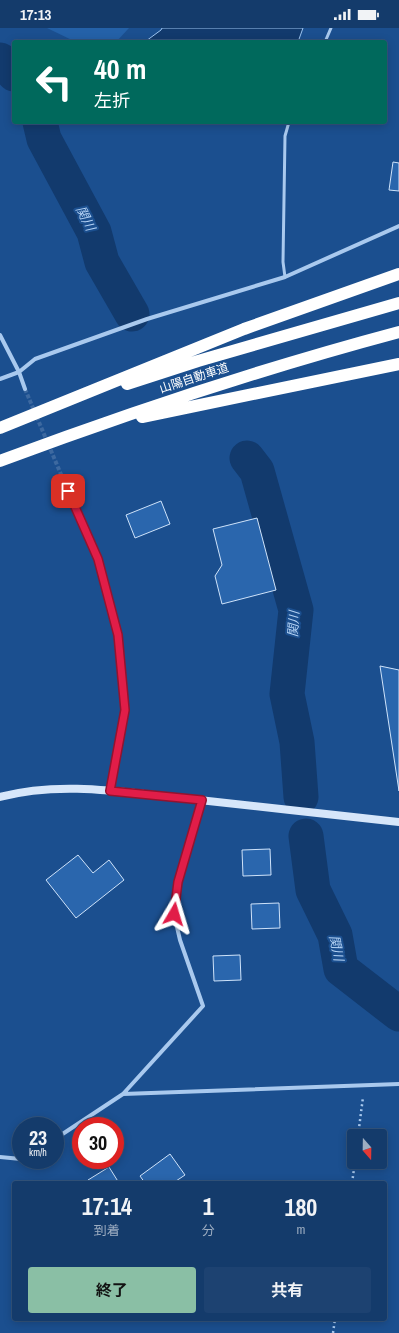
<!DOCTYPE html>
<html lang="ja">
<meta charset="utf-8">
<style>
:root{--surface:#143b6b;--page:#1d4271;--text:#f1f3f6;--muted:#9dadc1;--line:#33557e;--accent:#8abfa5}
body{margin:0;font-family:"Archivo Narrow","Noto Sans JP",sans-serif;background:var(--page);color:var(--text);height:100vh;display:flex;flex-direction:column;font-size:15px;white-space:nowrap}
*{box-sizing:border-box;margin:0}
p{font-size:13px;color:var(--muted)}
.icon{flex:none;width:22px;height:22px;fill:none;stroke:currentColor;stroke-width:2;stroke-linecap:round;stroke-linejoin:round}
.map{position:relative;flex:1;overflow:hidden}
.drawer{position:absolute;left:12px;top:1153px;width:375px;height:140px;display:flex;flex-direction:column;background:var(--surface);border-radius:4px;box-shadow:0 2px 10px #0003,0 0 0 1px var(--line)}
.drawer>*{flex:none}
.top-card{position:absolute;left:12px;top:12px;width:375px;height:84px;border-radius:4px;box-shadow:0 2px 10px #0003,0 0 0 1px var(--line);background:#00695c;color:#fff;overflow:hidden}
.needle{width:26px;rotate:160deg}
.controls{position:absolute;left:347px;top:1101px;display:grid;gap:8px}
.controls a{display:grid;place-items:center;width:40px;height:40px;border-radius:4px;background:var(--surface);box-shadow:0 2px 10px #0003,0 0 0 1px var(--line);font-size:20px}
.speed{position:absolute;left:12px;top:1089px;display:flex;gap:8px;font-size:20px;font-weight:700;text-align:center}
.speed>*{display:grid;place-content:center;width:52px;height:52px;border-radius:50%;background:var(--surface);box-shadow:0 2px 10px #0003,0 0 0 1px var(--line);line-height:1}
.speed small{font-size:10px;font-weight:400}
.speed .limit{border:6px solid #d22;background:#fff;color:#111}
.pin{position:absolute;display:grid;place-items:center;width:34px;height:34px;color:#fff;margin:-17px;border-radius:8px;box-shadow:0 2px 6px #0006}
.me{position:absolute;width:44px;margin:-22px;rotate:7deg;stroke-linejoin:round;filter:drop-shadow(0 0 3px #0008)}
.turn{display:flex;align-items:center;gap:14px;height:84px;padding:0 16px;font-size:18px}
.turn .icon{width:52px;height:52px;stroke-width:2.5}
.turn b{display:block;font-size:28px;line-height:34px}
.eta{display:flex;justify-content:space-evenly;align-items:center;height:68px;text-align:center}
.eta b{font-size:24px;font-weight:700;line-height:28px}
.primary-button{display:flex;gap:8px;margin-top:auto;padding:8px 16px}
.primary-button a{flex:1;height:46px;border-radius:4px;background:var(--accent);color:#111;font-size:16px;font-weight:700;line-height:46px;text-align:center}
.primary-button a+a{background:var(--page);color:var(--text)}
.status{display:flex;justify-content:space-between;align-items:center;height:28px;padding:0 20px;background:var(--surface);direction:ltr}
.status svg{height:11px;fill:currentColor}
.map>svg:first-child{display:block}
.green{fill:#2461a8}
.water{fill:#123a6d;stroke:#9cc4f0}
.lines{fill:none;stroke-linecap:round;stroke-linejoin:round}
.river{stroke:#123a6d;stroke-width:35}
.building{fill:#2a66ad;stroke:#cfe3fa}
.street-tunnel{stroke:#3d69a0;stroke-width:4;stroke-dasharray:4 2;stroke-linecap:butt}
.path{stroke:#a9c9ee;stroke-width:2.5;stroke-dasharray:2 3;stroke-linecap:butt}
.lane{stroke:#a9c9ee;stroke-width:3}
.street{stroke:#a9c9ee;stroke-width:4}
.secondary{stroke:#d6e6fa;stroke-width:8}
.highway{stroke:#fff;stroke-width:12}
.route-casing{stroke:#92132f;stroke-width:10}
.route{stroke:#e11d48;stroke-width:7}
.labels{text-anchor:middle;stroke-width:4;stroke-linejoin:round;paint-order:stroke}
.street-label{font-size:12px;fill:#fff;stroke:#1b4f8f}
.water-label{font-size:13px;font-style:italic;fill:#b5d3f5;stroke:#1b4f8f}
</style>
<div class="status"><b>17:13</b><svg viewBox="0 0 49 12"><path d="M0 12V9h3v3zM5 12V6h3v6zM10 12V3h3v9zM15 12V0h3v12zM26 1h20v11H26zM47 4h2v5h-2z"/></svg></div>
<div class="map">
<svg width="399" height="1305" viewBox="0 0 399 1305">
<rect width="100%" height="100%" fill="#1b4f8f"/>
<path class="green" d="M47,0H129L116,14H76Z"/>
<path class="water" d="M162,0H303L298,14L146,13L161,2Z"/>
<g class="lines">
<path class="river" d="M0,32L5,35L14,46
M40,94L44,111L94,204L102,234L132,286
M247,430L257,443L296,582L287,666L297,714L301,769
M306,808L313,862L335,907L341,941L399,986"/>
</g>
<path class="building" d="M393,134L399,135V163L389,162Z
M161,473L170,496L135,510L126,487Z
M257,490L276,562L222,576L215,548L222,537L213,501Z
M380,638L399,642V763Z
M270,821L271,847L243,848L242,822Z
M78,827L93,845L109,832L124,852L76,890L46,852Z
M279,875L280,900L252,901L251,876Z
M240,927L241,952L214,953L213,928Z
M170,1126L185,1147L173,1155H145L140,1148Z
M109,1139L119,1155H90L88,1152Z"/>
<g class="lines">
<path class="street-tunnel" d="M25,361L68,463"/>
<path class="path" d="M358,1108L363,1069
M352,1155L355,1134
M333,1305L335,1291"/>
<path class="lane" d="M325,14L331,0
M285,249L283,234L285,108L289,94"/>
<path class="street" d="M0,307L19,344L25,361
M0,351L19,344L35,331L147,291L285,249L399,198
M68,463L98,531L118,607L125,682L110,762
M123,1066L203,978L180,912L174,886L178,854L201,773
M55,1111L123,1066L399,1056
M0,1129L21,1131"/>
<path class="secondary" d="M0,769C59,753 122,764 181,770C254,778 326,786 399,794"/>
<path class="highway" d="M127,356L198,333L399,275
M142,389L399,336
M0,400L244,301L399,246
M0,433C131,384 264,340 399,304"/>
</g>
<g class="lines">
<g class="route-casing">
<path id="route" d="M68,463L98,531L118,607L125,682L110,763L202,772L178,854L174,886"/>
</g>
<use href="#route" class="route"/>
</g>
<g class="labels">
<g class="street-label">
<text transform="translate(194 350) rotate(-18)" y="4">山陽自動車道</text>
</g>
<g class="water-label">
<text transform="translate(86 190) rotate(63)" y="5">関川</text>
<text transform="translate(293 596) rotate(-87)" y="5">関川</text>
<text transform="translate(337 920) rotate(78)" y="5">関川</text>
</g>
</g>
</svg>
<div class="controls">
<a><svg class="needle" viewBox="-14 -14 28 28"><path d="M0-13l5 13h-10z" fill="#e53935"/><path d="M0 13l5-13h-10z" fill="#9dadc1"/></svg></a>
</div>
<div class="speed"><div>23<small>km/h</small></div><div class="limit">30</div></div>
<div class="pin" style="left:68px;top:463px;background:#d93025"><svg class="icon" aria-label="arrive" viewBox="0 0 24 24"><path d="M6 21V4h12l-3 4 3 4H6"/></svg></div>
<svg class="me" style="left:174px;top:886px" viewBox="-20 -20 40 40"><path d="M0-17L14 15 0 8-14 15z" fill="#e11d48" stroke="#fff" stroke-width="4"/></svg>
<div class="top-card">
<div class="turn"><svg class="icon" aria-label="left" viewBox="0 0 24 24"><path d="M17 20v-9H6M10 6l-5 5 5 5"/></svg><div><b>40 m</b>左折</div></div>
</div>
<section class="drawer">
<div class="eta">
<div><b>17:14</b><p>到着</p></div>
<div><b>1</b><p>分</p></div>
<div><b>180</b><p>m</p></div>
</div>
<div class="primary-button"><a>終了</a><a>共有</a></div>
</section>
</div>
